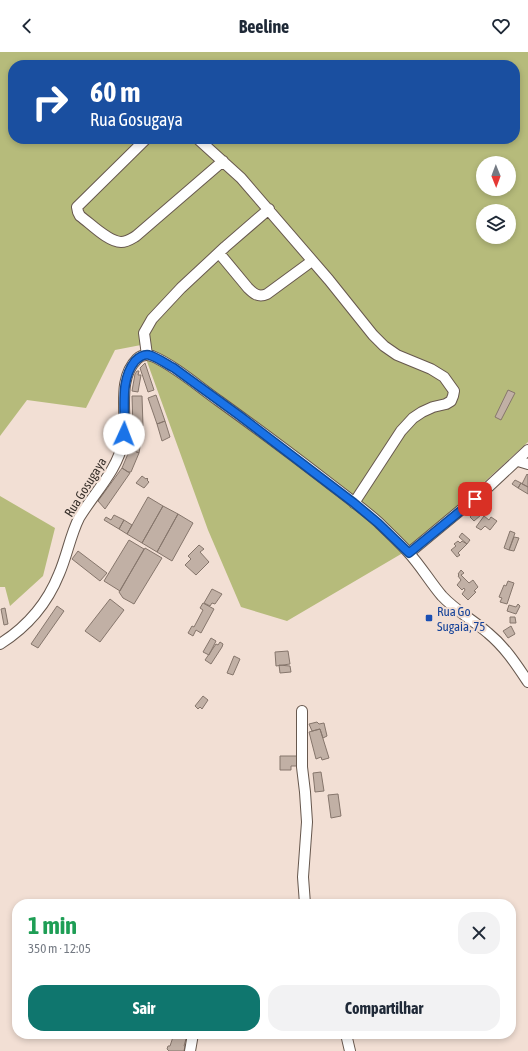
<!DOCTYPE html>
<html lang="pt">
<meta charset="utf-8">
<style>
:root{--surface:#fff;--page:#f2f2f3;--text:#1f2937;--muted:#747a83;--accent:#0f766e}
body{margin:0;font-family:"Asap Condensed",sans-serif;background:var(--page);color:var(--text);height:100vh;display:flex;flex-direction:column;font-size:15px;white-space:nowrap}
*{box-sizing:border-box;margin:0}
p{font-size:13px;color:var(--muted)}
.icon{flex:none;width:22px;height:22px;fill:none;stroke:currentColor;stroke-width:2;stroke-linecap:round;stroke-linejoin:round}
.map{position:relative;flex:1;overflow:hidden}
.drawer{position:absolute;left:12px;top:847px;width:504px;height:140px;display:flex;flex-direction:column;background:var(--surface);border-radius:16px;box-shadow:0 2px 6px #0003}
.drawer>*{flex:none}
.top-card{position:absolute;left:8px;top:8px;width:512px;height:84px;border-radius:16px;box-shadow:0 2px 6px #0003;background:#1a4fa0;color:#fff;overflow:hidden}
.needle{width:26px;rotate:179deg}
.controls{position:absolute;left:476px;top:104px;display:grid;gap:8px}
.controls a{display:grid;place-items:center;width:40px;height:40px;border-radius:50%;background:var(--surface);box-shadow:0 2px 6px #0003;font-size:20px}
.pin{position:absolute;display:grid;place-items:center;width:34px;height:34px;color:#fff;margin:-17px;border-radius:8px;box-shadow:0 2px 6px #0006}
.me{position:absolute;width:44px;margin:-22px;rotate:2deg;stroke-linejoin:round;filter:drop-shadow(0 0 3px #0008)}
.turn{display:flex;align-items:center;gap:14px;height:84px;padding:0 16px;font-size:18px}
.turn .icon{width:52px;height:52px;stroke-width:2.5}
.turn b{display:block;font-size:28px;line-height:34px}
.round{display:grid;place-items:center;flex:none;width:42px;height:42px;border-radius:16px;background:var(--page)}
.summary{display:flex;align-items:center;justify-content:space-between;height:68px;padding:0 16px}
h1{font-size:24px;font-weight:700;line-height:30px;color:#1e9e55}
.button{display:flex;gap:8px;margin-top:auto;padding:8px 16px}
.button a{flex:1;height:46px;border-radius:16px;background:var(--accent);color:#fff;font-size:16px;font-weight:700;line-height:46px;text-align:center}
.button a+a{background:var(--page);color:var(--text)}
header{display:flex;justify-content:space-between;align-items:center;height:52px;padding:0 16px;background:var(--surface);font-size:18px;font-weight:700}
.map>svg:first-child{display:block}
.green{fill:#b6bb7b;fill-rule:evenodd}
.building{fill:#c1b0a5;stroke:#86766c}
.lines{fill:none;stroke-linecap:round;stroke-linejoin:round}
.minor-casing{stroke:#67584e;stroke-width:12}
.minor{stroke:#fff;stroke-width:10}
.route-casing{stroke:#114b97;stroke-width:10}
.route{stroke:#1a73e8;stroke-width:7}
.transit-dot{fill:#1a4fb4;stroke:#f2dfd4;stroke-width:1.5}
.labels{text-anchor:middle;stroke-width:4;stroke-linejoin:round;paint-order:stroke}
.street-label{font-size:13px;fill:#352e29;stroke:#f2dfd4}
.transit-label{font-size:13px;fill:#164399;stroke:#f2dfd4;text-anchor:start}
</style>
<header><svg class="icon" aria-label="back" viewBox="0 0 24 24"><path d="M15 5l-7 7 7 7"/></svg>Beeline<svg class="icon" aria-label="heart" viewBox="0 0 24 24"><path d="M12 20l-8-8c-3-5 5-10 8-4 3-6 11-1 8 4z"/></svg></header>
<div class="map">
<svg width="528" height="999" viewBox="0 0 528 999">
<rect width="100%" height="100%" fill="#f2dfd4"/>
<path class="green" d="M0,0H528V390L413,495L287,569L241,555L208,478L141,293L115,298L86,356L27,348L0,384ZM13,13H515V87H13ZM483,111H509V137H483ZM483,159H509V185H483Z
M0,444L55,476L43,524L10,554L5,535H0Z"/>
<path class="building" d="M145,311L154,338L148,340L140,316Z
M137,319H139L138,323H141L138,340L132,339L135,322Z
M508,338L515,341L501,368L495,365Z
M156,343L165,369L157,372L148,346Z
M132,344H142L143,374H140V376H133Z
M165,369L170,385L162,389L157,372Z
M133,376L143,377L139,401L130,397Z
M130,397L139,401L131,420H128L122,416Z
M122,416L130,421L105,457L98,449Z
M527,422L528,423V435L522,432Z
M142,424L146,427L147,426L148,427L147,428L149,430L144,436L136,431Z
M515,428L521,431L518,436L512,432Z
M521,431L528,435V442L518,436Z
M148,445L163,454L142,491L127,482Z
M163,454L178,462L157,500L142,491Z
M476,457L481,463L474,469L470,465Z
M178,462L193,471L172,509L157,500Z
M114,463L124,468L119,477L104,468L106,465L111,468Z
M484,464L489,468L491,465L497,469L490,478L485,474L481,478L476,475Z
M124,468L132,473L127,482L119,477Z
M510,479L515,481L509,498L504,496Z
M462,481L470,488L467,492L459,485Z
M514,485L519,486L514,499L509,498Z
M129,488L144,497L120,539L104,529Z
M458,489L460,491L462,489L467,492L458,501L460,503L457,505L451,498L456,494L454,492Z
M199,493L204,497L200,500L209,510L196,523L185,513L191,507L188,504Z
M145,496L162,506L134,552L123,546L119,540Z
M78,499L107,521L100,529L72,507Z
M461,518L464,521L461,523L469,531L473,528L478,535L474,539L476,540L468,548L462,542L465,538L464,536L462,538L457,533L461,528L458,524L459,523L458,522Z
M508,529L514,531L507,552L500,550L502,546L499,545L504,533L506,534Z
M212,537L222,542L215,552L212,551L210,554L204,551Z
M110,547L124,558L100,590L85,579Z
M203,551L214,557L201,581L196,578L193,584L188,581L192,574L194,575L203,558L200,556Z
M518,552L520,554L516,562L507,559L509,553L516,555Z
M57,554L64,559L38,596L31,592Z
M5,556L8,572L4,573L1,557Z
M510,565H515L516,571H510Z
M511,574L515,582L508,586L503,579Z
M211,586L216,589L209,603L203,600Z
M220,590L223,592L222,595L211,612L205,608L216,592L218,593Z
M288,599L290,612L276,614L275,600Z
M234,604L240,607L233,623L227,621Z
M279,613L290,614L291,620L280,621Z
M203,644L208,648L202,657L200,655L198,657L195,654Z
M317,670L319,672L324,671L327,684L323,686L320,677L312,679L309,672Z
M320,677L329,706L322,708L321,705L316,707L309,680Z
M280,704H298V714H291V718H280Z
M321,720L324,739L315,740L313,721Z
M338,742L341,764L331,766L328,743Z
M174,982H189V983H187L184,994H185L184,999H169L167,997L168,994H170Z"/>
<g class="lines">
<g class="minor-casing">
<path id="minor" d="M146,87L77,155L78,160L80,164C90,171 108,190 121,190C127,190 131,187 136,184L223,109
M198,87L241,126L329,228L373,283L384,294L397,303L431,317L444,325L454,339L453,344L451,349L446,352L433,355L422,360L413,366L401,379L354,451
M219,201L248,236C253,241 258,246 267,242L312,209
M147,303L144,281L152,267L181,236L225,195L269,157
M518,409L528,412
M409,501L485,438L528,398
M0,592C27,575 47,552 59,522C67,504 70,484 79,466C94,441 118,418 123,389C128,363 116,328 137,307C141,303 146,302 152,304C174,313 199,335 219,349C255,375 290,401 325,428C343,442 361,455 378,470C388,480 399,490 408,500C421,514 430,530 442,544C456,559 473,568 488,581C505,595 516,612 528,630
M302,659V715L305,740L307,770L303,825L305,852
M346,982L350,999
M190,999L193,982"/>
</g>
<use href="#minor" class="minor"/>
</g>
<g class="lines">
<g class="route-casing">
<path id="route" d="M124,382C126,357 119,329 135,309C139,305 143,302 149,303C157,305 166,312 174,316L240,364L354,451L378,471L409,501L475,447"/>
</g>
<use href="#route" class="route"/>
</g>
<rect class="transit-dot" x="425" y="562" width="8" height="8" rx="2"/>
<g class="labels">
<g class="street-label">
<text transform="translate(85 435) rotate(-58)" y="5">Rua Gosugaya</text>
</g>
<g class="transit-label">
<text x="437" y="564">Rua Go<tspan x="437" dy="15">Sugaia, 75</tspan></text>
</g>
</g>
</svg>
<div class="controls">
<a><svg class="needle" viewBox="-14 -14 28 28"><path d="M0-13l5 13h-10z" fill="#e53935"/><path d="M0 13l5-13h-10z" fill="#747a83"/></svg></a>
<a><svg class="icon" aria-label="layers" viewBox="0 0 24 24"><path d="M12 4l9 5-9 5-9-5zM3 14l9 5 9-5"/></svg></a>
</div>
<div class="pin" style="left:475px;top:447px;background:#d93025"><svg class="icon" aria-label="arrive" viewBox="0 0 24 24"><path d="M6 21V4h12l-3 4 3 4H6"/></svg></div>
<svg class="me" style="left:124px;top:382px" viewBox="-20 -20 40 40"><circle r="19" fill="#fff"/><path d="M0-13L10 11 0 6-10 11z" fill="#1a73e8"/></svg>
<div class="top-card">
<div class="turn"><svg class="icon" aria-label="right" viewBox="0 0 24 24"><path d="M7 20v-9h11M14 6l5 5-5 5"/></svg><div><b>60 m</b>Rua Gosugaya</div></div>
</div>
<section class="drawer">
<div class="summary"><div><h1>1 min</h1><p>350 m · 12:05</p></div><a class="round"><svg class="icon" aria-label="close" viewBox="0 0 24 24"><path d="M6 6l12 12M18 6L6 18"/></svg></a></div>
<div class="button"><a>Sair</a><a>Compartilhar</a></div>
</section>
</div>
